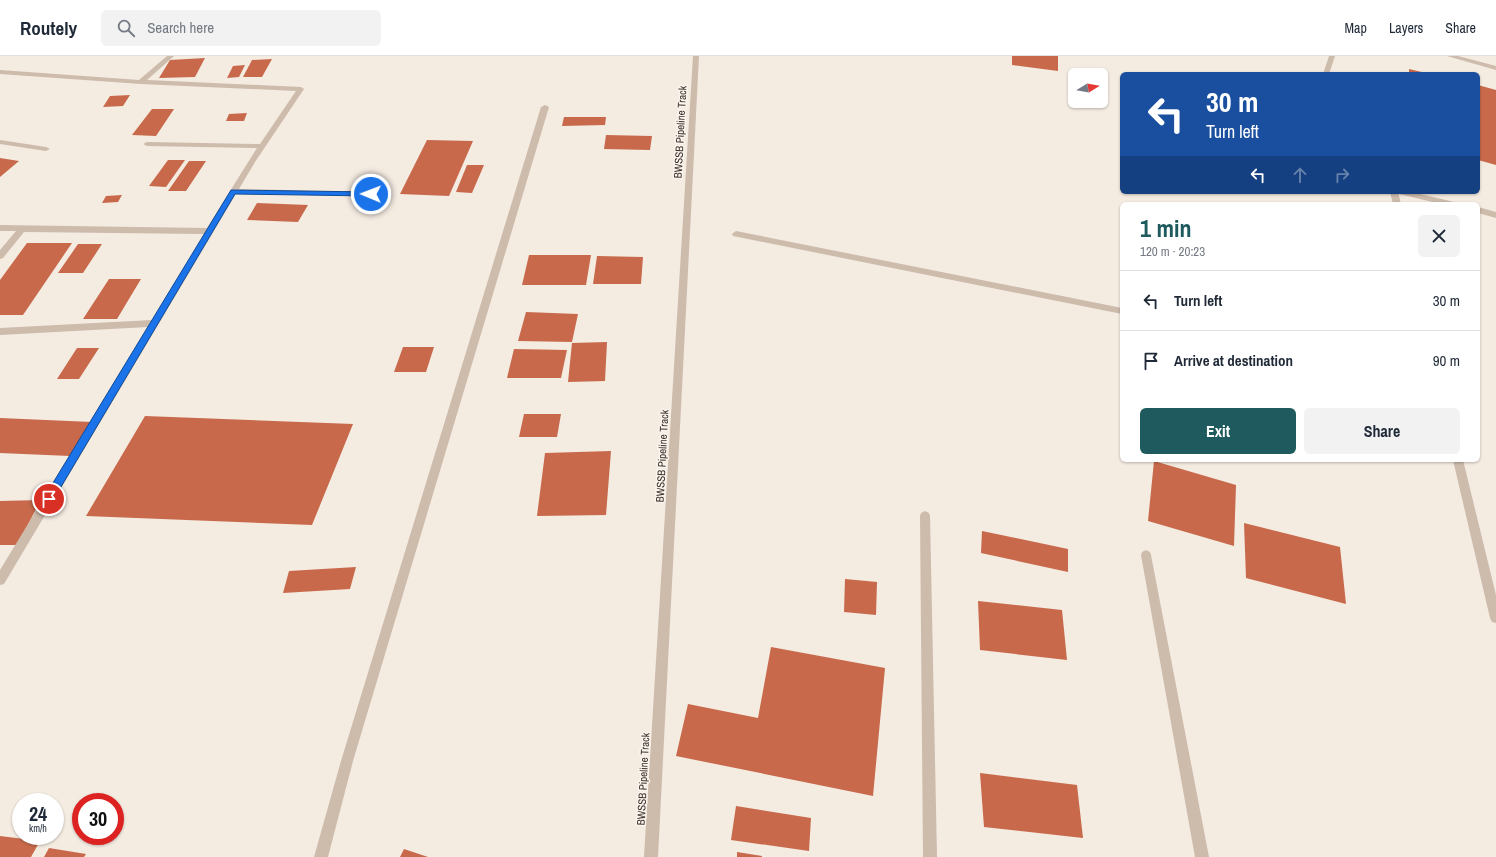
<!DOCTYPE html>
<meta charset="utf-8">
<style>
:root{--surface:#fff;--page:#f2f2f3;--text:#1f2937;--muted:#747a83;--line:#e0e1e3;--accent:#1f5a5e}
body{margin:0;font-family:"Archivo Narrow",sans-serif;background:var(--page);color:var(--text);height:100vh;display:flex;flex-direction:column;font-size:15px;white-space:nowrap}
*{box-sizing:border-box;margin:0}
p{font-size:13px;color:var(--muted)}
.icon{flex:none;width:22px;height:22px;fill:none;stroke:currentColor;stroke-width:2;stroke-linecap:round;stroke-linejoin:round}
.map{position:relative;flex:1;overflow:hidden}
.drawer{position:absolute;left:1120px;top:146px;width:360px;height:260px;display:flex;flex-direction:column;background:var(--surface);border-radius:6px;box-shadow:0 1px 3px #0004}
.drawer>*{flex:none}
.guide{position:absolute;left:1120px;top:16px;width:360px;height:122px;border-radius:6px;box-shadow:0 1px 3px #0004;background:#1a4fa0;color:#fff;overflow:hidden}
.needle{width:26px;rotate:79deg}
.fabs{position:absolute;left:1068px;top:12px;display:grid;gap:8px}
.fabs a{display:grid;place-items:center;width:40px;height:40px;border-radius:6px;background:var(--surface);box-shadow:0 1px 3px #0004;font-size:20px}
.speed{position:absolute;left:12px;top:737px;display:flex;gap:8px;font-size:20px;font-weight:700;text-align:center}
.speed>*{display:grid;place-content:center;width:52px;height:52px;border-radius:50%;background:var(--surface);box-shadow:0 1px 3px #0004;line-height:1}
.speed small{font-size:10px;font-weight:400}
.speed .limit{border:6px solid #d22;background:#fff;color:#111}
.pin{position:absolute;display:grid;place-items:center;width:34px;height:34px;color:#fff;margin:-17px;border:2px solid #fff;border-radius:50%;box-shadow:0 1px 4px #0007}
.me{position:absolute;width:44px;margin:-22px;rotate:271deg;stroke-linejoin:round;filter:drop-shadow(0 0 3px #0008)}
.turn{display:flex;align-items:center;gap:14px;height:84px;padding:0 20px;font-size:18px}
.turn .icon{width:52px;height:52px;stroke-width:2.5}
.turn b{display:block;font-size:28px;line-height:34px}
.lanes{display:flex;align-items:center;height:38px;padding:0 20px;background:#0003;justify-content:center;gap:20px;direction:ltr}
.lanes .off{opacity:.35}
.round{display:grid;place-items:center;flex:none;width:42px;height:42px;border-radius:6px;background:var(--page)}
.head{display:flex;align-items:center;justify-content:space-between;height:68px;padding:0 20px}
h1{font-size:24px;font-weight:700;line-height:30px;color:var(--accent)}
.action{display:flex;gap:8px;margin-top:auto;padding:8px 20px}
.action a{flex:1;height:46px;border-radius:6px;background:var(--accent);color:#fff;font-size:16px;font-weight:700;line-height:46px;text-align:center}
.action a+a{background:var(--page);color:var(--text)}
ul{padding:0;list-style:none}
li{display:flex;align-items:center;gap:12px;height:60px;padding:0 20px;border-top:1px solid var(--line)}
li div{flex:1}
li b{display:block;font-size:15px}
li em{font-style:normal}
header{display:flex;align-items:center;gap:24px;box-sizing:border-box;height:56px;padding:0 20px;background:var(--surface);border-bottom:1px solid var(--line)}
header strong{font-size:19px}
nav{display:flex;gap:22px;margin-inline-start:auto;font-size:14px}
.search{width:280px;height:36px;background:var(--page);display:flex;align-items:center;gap:10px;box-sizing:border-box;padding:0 14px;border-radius:6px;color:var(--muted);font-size:15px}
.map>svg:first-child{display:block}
.building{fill:#c8694b}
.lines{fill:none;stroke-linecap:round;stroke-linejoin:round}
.minor{fill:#cdbbac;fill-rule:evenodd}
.route{fill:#1a73e8;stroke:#114b97}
.labels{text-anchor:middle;stroke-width:3;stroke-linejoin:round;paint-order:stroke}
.street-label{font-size:11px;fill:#3b302b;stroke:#fbf5ee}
</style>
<header>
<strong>Routely</strong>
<div class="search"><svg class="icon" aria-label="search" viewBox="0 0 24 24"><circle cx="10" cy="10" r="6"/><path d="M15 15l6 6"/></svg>Search here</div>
<nav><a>Map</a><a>Layers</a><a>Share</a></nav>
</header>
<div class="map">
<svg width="1496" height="801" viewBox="0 0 1496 801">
<rect width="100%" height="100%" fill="#f4ebe1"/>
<path class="building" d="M1012,0H1058V15L1012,9Z
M205,2L195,21L159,22L170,4Z
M272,3L262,21H243L252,4Z
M245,9L239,21L227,22L233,10Z
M1409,13L1426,17V18H1409Z
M1478,29L1496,34V109L1478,104Z
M130,39L123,50L103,51L110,40Z
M152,53H174L156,80L132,79Z
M247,57L244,65H226L229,58Z
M564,61H606L605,69L562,70Z
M606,79L652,80L650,94L604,93Z
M427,84L473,85L449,140L400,138Z
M0,102L19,105L0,121Z
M168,104H185L166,131L149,130Z
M189,105H206L186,135H168Z
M467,109H484L472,137L456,136Z
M122,139L118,146L102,147L106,140Z
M257,147L308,149L298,166L247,164Z
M27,187H72L23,259H0V224Z
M78,188H102L83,217H58Z
M529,199H591L586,229H522Z
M597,200L643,201L641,228H593Z
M109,223H141L117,263H83Z
M526,256L578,258L572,286L518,285Z
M607,286L605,325L568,326L572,287Z
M403,291H434L426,316H394Z
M77,292H99L79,323H57Z
M514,293L567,294L561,322H507Z
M524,358H561L557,381H519Z
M145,360L353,368L312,469L86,460Z
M0,362L92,366L70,400L0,397Z
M611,395L606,459L537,460L545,397Z
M1154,405L1236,429L1234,490L1148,465Z
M41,444L17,489H0V445Z
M1244,467L1340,491L1346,548L1246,522Z
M982,475L1068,493V516L981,497Z
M356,511L350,533L283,537L289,515Z
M845,523L877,526L876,559L844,556Z
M978,545L1062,554L1067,604L980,594Z
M771,591L885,612L873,740L676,700L688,648L758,662Z
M980,717L1077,729L1083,782L984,771Z
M736,750L811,762L809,795L731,784Z
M0,780L40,785L31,801H0Z
M49,792L86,798L84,801H44Z
M404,793L428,801H400Z
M737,796L762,800V801H737Z"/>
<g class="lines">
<path class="minor" d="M167,0H174L147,24L301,31L304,33L255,106L239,133L371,136L375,138L371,140L236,138L4,528L0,529V514L148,271L0,279V272L152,264L204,178L24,176L3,202L0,203V194L16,175H0V169L207,172L257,92L147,90L143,88L147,86L260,88L296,35L141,28L0,18V14L139,24Z
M693,0H699L658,801H644Z
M1329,0H1335L1329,18H1323Z
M1447,0H1458L1496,10V14Z
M545,49L549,51L353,705L328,801H314L341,705L541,51Z
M0,84L46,91L50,93L46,95L0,88Z
M1390,136H1398L1401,148H1393Z
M1398,136H1412L1454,146L1455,148H1441L1399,138Z
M1478,151L1496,156V162L1478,157Z
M736,175L1122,252V258L733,180L732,178Z
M1453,404H1463L1496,539V567L1492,566L1490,562Z
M925,455L929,457L930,460L937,801H923L920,460L921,457Z
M1146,494L1150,496L1151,499L1209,801H1195L1141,499L1142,496Z"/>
</g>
<path class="route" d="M231,134L371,136L375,138L371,140L235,138L52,446H45V440Z"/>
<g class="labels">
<g class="street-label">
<text transform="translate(680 76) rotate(-87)" y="4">BWSSB Pipeline Track</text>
<text transform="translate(662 400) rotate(-87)" y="4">BWSSB Pipeline Track</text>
<text transform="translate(643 723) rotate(-87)" y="4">BWSSB Pipeline Track</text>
</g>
</g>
</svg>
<div class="fabs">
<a><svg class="needle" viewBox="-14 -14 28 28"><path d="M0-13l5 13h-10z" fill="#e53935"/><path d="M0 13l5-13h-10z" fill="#747a83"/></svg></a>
</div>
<div class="speed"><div>24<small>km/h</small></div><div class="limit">30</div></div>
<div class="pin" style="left:49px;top:443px;background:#d93025"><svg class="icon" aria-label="arrive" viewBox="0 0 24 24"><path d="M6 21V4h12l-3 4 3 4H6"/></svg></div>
<svg class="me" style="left:371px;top:138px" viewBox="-20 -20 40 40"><circle r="17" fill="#1a73e8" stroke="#fff" stroke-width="3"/><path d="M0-11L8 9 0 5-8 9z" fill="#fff"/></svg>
<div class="guide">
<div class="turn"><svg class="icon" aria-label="left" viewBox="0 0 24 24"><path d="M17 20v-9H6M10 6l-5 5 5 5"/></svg><div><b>30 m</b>Turn left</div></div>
<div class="lanes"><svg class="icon" aria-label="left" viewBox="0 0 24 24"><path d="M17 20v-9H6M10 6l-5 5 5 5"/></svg><svg class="icon off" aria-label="ahead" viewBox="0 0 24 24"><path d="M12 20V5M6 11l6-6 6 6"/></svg><svg class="icon off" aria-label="right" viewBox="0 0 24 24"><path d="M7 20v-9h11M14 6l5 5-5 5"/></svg></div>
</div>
<section class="drawer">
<div class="head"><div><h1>1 min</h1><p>120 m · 20:23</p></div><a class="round"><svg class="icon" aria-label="close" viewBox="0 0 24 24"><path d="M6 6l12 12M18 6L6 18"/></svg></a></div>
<ul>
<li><svg class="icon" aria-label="left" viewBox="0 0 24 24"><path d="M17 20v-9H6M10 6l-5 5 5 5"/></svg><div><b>Turn left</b></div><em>30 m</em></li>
<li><svg class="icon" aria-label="arrive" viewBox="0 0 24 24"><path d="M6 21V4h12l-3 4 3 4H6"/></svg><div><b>Arrive at destination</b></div><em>90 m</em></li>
</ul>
<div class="action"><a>Exit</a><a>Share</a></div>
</section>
</div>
